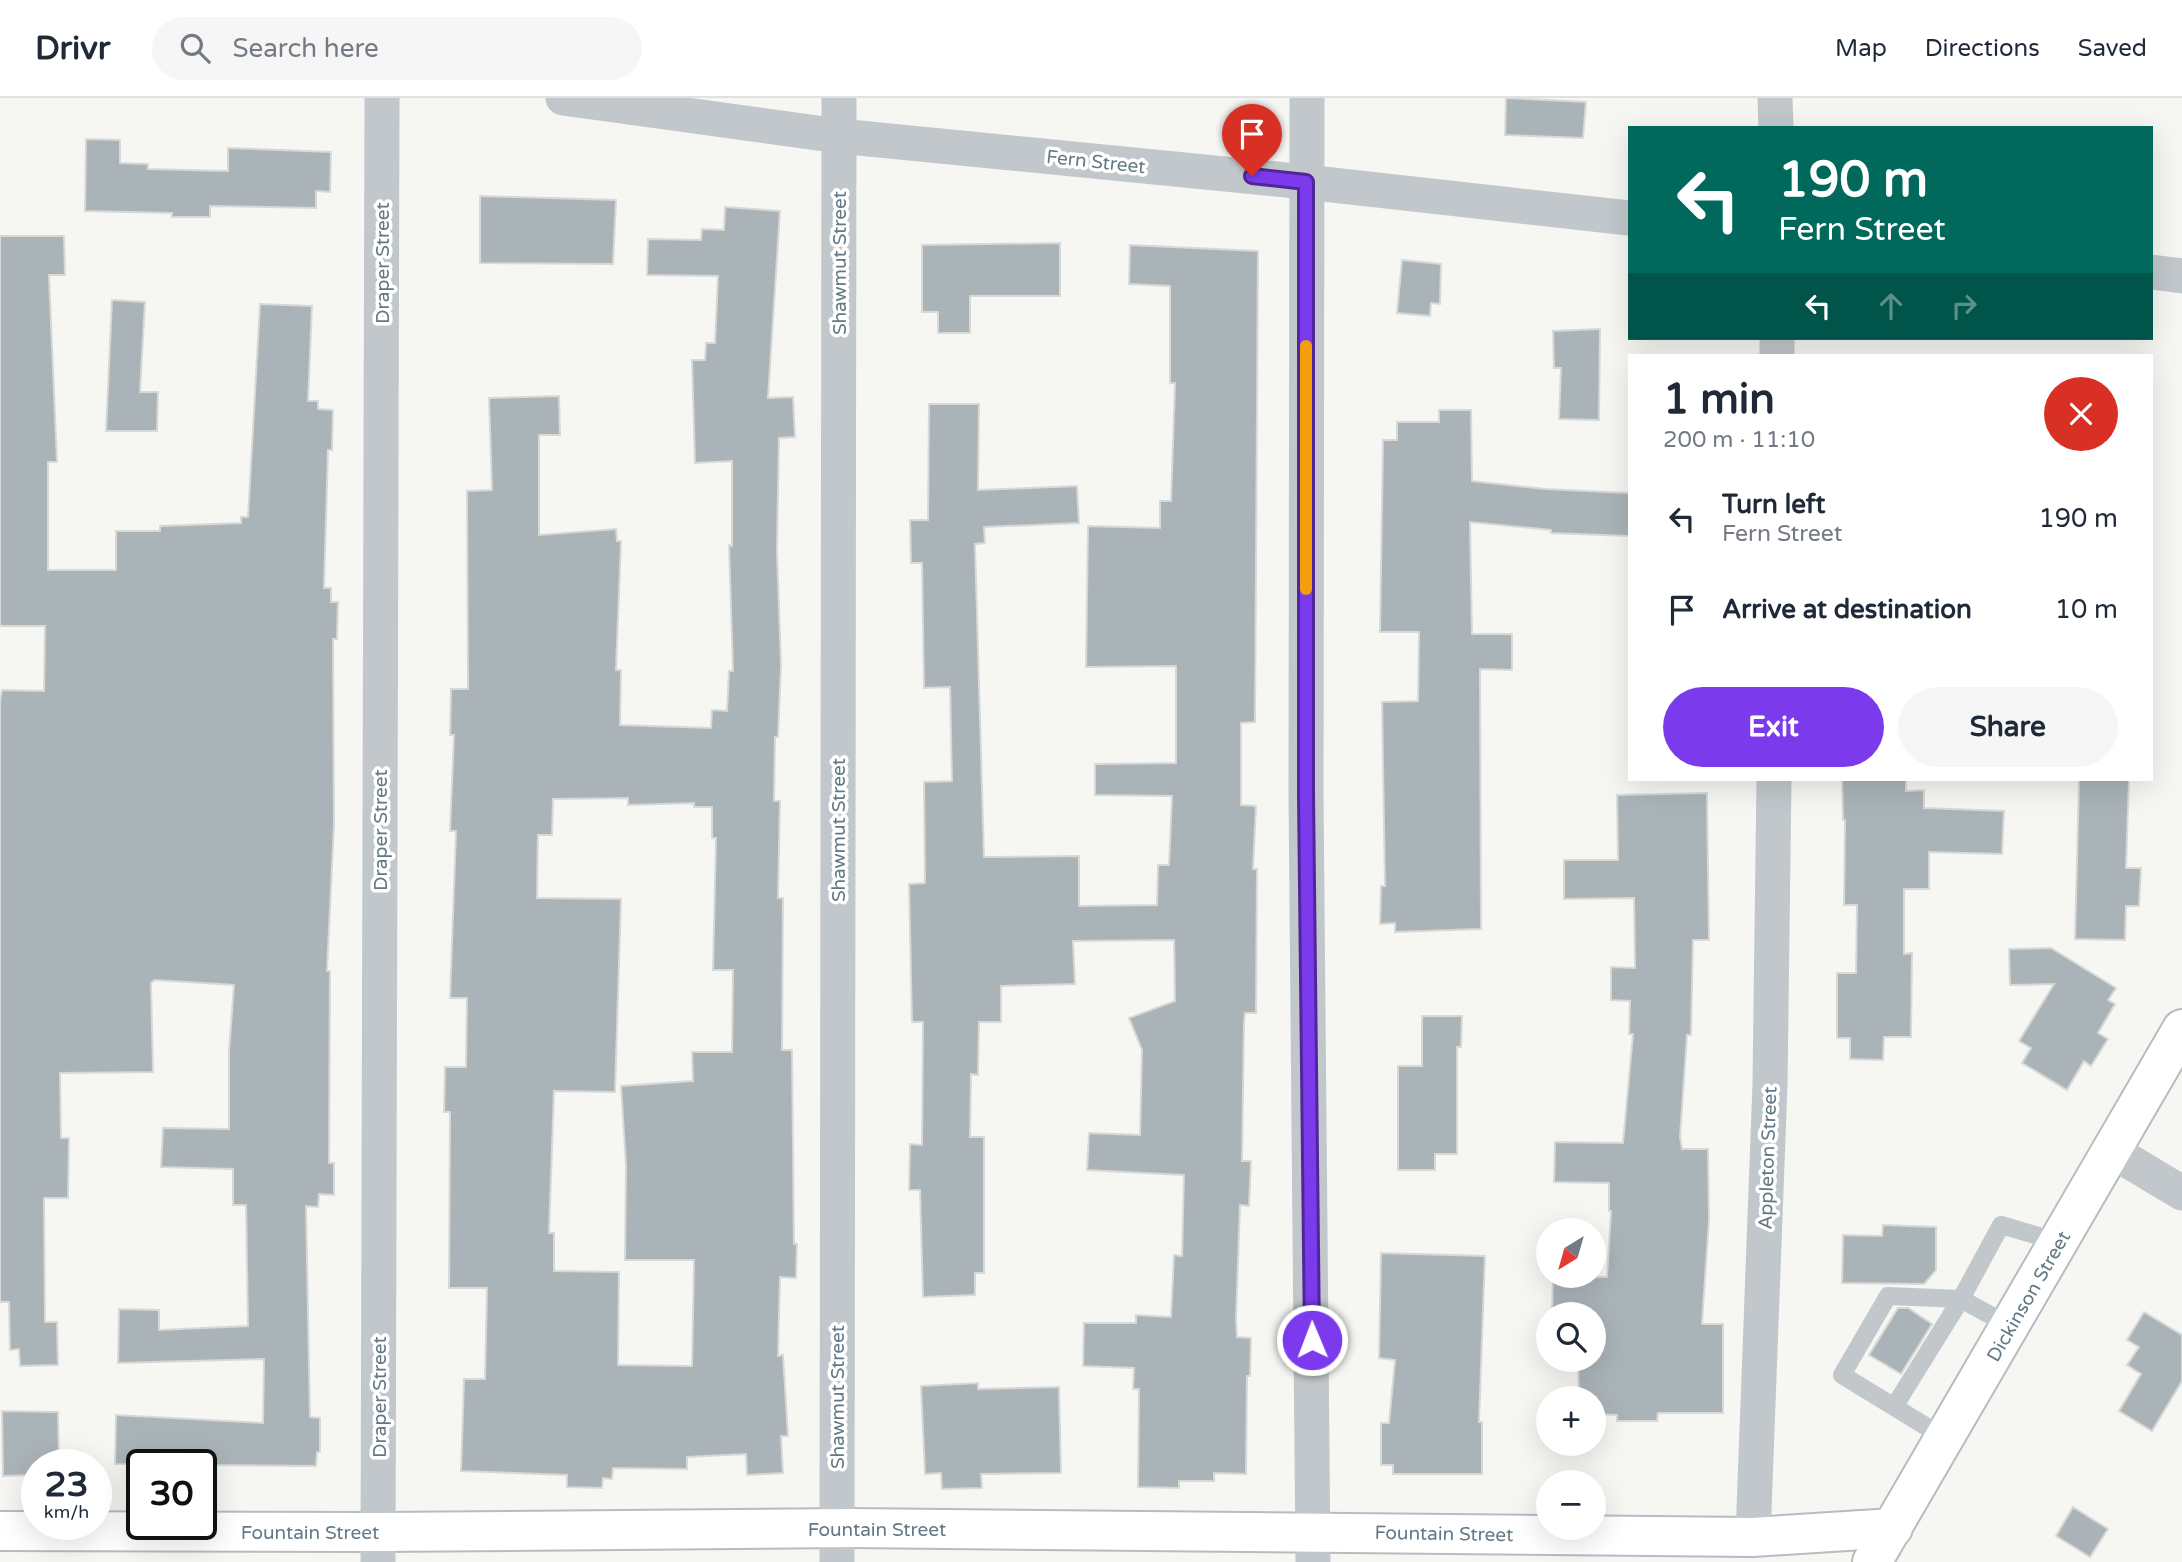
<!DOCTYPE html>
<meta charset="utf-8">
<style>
:root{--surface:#fff;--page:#f6f6f7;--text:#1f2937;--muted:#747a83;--line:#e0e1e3;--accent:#7c3aed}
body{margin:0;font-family:"Varela Round",sans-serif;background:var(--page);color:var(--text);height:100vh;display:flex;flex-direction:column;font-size:26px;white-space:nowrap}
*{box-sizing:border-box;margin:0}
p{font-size:23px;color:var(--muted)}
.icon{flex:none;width:38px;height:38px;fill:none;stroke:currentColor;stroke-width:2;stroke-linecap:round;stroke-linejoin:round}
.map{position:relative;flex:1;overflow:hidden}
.side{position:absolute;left:1628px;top:256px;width:525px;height:427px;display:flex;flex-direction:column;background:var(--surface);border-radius:0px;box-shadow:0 7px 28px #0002}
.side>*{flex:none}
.top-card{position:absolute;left:1628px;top:28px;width:525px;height:214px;border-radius:0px;box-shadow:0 7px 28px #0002;background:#00695c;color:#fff;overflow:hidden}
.needle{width:46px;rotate:217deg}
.buttons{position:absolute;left:1536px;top:1120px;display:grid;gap:14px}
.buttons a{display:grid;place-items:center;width:70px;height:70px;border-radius:50%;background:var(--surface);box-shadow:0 7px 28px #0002;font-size:35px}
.speed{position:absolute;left:21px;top:1351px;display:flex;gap:14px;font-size:35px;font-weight:700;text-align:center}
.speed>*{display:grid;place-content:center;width:91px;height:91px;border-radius:50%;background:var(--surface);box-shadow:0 7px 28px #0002;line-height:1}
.speed small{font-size:18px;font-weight:400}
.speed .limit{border:4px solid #111;border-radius:10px;background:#fff;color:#111}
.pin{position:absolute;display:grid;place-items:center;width:60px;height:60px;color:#fff;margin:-72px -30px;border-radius:50% 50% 50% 0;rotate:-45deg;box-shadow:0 0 7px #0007}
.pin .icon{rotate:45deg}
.me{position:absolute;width:77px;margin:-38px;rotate:359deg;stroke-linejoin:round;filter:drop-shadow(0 0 5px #0008)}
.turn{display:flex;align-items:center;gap:24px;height:147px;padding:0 35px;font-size:32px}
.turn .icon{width:91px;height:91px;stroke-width:2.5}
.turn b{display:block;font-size:49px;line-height:60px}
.lanes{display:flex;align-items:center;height:66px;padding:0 35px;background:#0003;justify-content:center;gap:35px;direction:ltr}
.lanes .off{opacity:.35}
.round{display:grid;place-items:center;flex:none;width:74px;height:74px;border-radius:37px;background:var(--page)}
.headline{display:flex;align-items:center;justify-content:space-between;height:119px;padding:0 35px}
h1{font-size:42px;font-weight:800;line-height:52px}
.button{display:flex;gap:14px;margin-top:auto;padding:14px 35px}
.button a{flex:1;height:80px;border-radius:42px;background:var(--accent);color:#fff;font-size:28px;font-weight:800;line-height:80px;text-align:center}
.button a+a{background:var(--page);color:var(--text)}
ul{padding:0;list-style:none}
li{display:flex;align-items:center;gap:21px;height:91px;padding:0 35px}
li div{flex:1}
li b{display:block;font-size:26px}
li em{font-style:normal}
header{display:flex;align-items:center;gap:42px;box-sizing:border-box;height:98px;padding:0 35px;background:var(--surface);border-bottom:2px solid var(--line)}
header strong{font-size:33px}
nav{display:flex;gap:38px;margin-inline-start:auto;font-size:24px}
.search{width:490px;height:63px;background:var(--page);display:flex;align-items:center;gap:18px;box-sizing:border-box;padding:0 24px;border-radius:38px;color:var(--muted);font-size:26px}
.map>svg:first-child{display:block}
.building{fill:#aab4b8;stroke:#d8d8d5;stroke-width:2;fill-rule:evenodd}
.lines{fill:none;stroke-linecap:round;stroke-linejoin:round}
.secondary-casing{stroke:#b6bcc0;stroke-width:42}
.lane{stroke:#c1c7ca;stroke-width:18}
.street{stroke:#c1c7ca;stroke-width:35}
.secondary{stroke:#fff;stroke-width:38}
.route-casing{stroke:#51269a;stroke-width:18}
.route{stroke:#7c3aed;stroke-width:12}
.slow{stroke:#f59e0b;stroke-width:12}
.labels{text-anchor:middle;stroke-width:7;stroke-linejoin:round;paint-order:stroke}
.street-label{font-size:19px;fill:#637986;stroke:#fff}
</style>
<header>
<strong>Drivr</strong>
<div class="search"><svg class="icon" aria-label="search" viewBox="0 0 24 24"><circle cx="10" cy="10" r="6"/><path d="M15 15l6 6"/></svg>Search here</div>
<nav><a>Map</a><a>Directions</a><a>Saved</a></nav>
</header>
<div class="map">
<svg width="2182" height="1464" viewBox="0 0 2182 1464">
<rect width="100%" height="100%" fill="#f6f6f3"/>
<path class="building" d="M1506,0L1586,4L1583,40L1505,37Z
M86,41L120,42V65L148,66V71L228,73V50L331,54L330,94L316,93V110L210,108V119H172V115L85,113Z
M480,98L616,102L613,166L480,165Z
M725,109L780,113L768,300L793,299L795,339L779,340L777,452L781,567L778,639H775L774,703H780L778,800H783L782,952H792L794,1146H797L796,1180L780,1179L778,1258L783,1257L788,1338H781L783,1375L747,1377L746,1356L687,1359V1371L613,1370L612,1381L603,1380L602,1390L567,1389V1377L461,1373L464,1281H485L487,1190H449L450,1014H444L445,969H466L467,900H450L456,733H450L454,637H450L451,591H468L467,393L492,392L489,300L559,298L560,337H539V437L616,431L617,443H621L616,572H621L620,627L711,630L712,612L727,613L729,573H733L729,447L732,448V363L695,365L692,262H705L706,245H715L718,178L647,177L648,141L701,142L702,131L724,132ZM628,700V707L694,705V709H712V740H716L713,872H733L732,954H692L693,983L621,988L626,1068L625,1162H694L692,1268L618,1267L619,1174L554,1173V1135H549L554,993L615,994L621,801L537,800L538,737H552L553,701Z
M0,138H64L65,177H49L57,364H48V472H116V433H160V428L241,425V419H248L260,206L312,208L308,303H318V311L333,312L332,352H328L324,490H331V504H338L337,541H333L334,726L327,873H330L329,1065H334V1097L319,1096L318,1109L306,1108L310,1319L320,1320V1354H317L316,1368L115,1366L116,1317L263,1325L264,1261L118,1265L119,1211L159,1212V1232L248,1228L246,1107H233V1071L161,1069L163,1030L229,1031V953L234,887L155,882L151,885L153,974L60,975L61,1040H69L68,1100H44L45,1224H57L58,1267L20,1268L19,1251L10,1252L9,1204H0V603L2,592L44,593L45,528H0Z
M1060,145V198H970V235H938V214H922V147Z
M1130,147L1258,153L1255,624L1241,625V707L1256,708L1253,771H1257L1256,915H1245L1244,925L1242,1063H1251L1249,1108L1240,1107L1236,1221L1237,1239L1251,1240L1250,1278H1247L1246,1376L1214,1375V1383H1179V1390L1138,1389L1139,1291H1133L1134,1270L1083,1268L1084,1225H1136V1217L1171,1219L1174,1157L1182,1158L1184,1077L1087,1072L1089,1035L1140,1037L1142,952L1129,920L1175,903L1174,842L1073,843L1075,886L1001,888V924H979L978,977L971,976L970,1039H984V1175H975V1197L923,1199L920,1092H909L910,1046L922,1047L923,924H912L909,786L925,785L924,684L952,683L950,589L924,590L922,465H911L910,422H928L929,306H979L978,392L1077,388L1079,425L984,429L985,445L975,446L984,759L1079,758V808L1157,807L1158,767H1169L1172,698L1095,697V666L1176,665V568L1086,569L1088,428L1160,430V403H1171L1175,285H1170V188L1129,186Z
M1402,162L1441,166L1440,206L1431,205L1430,218L1397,215Z
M112,202L145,204L140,294H158L157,333H106Z
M1600,231L1599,322L1559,321L1561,270H1554L1553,233Z
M1439,312H1471L1472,383L1545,391L1629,395V438L1551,435V432L1470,424L1472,536H1512V572L1480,571L1481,831L1395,834V825L1380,826L1381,788H1385L1382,604L1418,603L1419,534H1380L1383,342H1397V324H1439Z
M1857,681H1906V693L1924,692V710L2004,713L2002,756L1929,754V791H1904V856L1912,855L1911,939H1884L1883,962L1850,961V940H1837V875H1856L1857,807H1844L1845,722H1843L1842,682Z
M2079,681H2129L2126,770H2141L2139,808H2126L2125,842L2075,841Z
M1707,695L1709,842H1693L1691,937H1687L1680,1039L1682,1051H1708L1709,1121L1702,1226H1723V1315H1658L1657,1323H1617V1317L1594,1316V1300H1579L1578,1262H1594V1216H1552L1553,1179H1607L1611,1113H1609V1085L1554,1084L1555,1044L1623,1045L1633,936H1629L1630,903L1611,902V869L1635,870L1634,800L1564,801V762H1618L1617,697Z
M2051,850L2116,890L2108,902L2115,906L2098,935L2108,941L2091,968L2084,963L2067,992L2022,965L2031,950L2019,943L2054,886L2010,887L2009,851Z
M1422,918H1462L1461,949H1457V1056H1435V1072H1398V968H1422Z
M1883,1127L1936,1129V1172L1924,1186L1842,1185L1843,1137L1882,1138Z
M1381,1155L1485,1158L1479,1324H1482V1376H1393V1367H1381V1325H1389L1395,1262L1379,1260Z
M1898,1210H1908L1932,1226L1901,1276L1869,1257Z
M2144,1214L2182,1237V1283L2152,1333L2119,1313L2141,1276L2127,1267L2139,1249L2127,1242Z
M978,1285V1291L1059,1289L1061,1375L981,1376L982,1390L942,1391L941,1375L925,1376L921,1288Z
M2,1313L58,1314L59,1367H37V1377L3,1378Z
M2073,1409L2108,1431L2090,1459L2056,1438Z"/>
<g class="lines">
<g class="secondary-casing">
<path id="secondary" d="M0,1433L378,1434L850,1430L1753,1439L1893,1430
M1872,1464L2182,931"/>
</g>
<path class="lane" d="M1894,1309L1961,1201L2001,1127L2059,1144
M1945,1340L1842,1277L1888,1198L1961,1201L2010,1228"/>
<path class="street" d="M563,0L839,38L1306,84L1629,120
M1307,0L1306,696L1313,1464
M1775,0L1776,30
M2151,174L2182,178
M1777,257V240
M2112,1053L2182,1095
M1753,1439L1770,986L1774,681
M378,1464L382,0
M837,1464L839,0"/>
<use href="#secondary" class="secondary"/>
</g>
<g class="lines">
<g class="route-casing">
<path id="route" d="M1252,78L1306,84V696L1312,1242"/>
</g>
<use href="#route" class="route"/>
<path class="slow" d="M1306,491V248"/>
</g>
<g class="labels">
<g class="street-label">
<text transform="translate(1096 63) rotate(6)" y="7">Fern Street</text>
<text transform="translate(382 165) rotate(-90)" y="7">Draper Street</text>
<text transform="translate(839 165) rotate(-90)" y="7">Shawmut Street</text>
<text transform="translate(380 732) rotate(-90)" y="7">Draper Street</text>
<text transform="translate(838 732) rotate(-90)" y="7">Shawmut Street</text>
<text transform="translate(1767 1060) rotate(-88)" y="7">Appleton Street</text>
<text transform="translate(2028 1198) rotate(-60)" y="7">Dickinson Street</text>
<text transform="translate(379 1299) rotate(-90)" y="7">Draper Street</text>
<text transform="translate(837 1299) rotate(-90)" y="7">Shawmut Street</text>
<text x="877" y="1438">Fountain Street</text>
<text x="310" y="1441">Fountain Street</text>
<text transform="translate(1444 1435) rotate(1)" y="7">Fountain Street</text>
</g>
</g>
</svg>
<div class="buttons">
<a><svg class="needle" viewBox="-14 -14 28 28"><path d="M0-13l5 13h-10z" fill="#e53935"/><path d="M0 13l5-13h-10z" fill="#747a83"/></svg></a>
<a><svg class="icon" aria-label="search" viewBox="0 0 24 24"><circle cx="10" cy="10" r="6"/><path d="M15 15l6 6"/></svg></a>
<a>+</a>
<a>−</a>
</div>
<div class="speed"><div>23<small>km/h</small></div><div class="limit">30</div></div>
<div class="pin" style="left:1252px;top:78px;background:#d93025"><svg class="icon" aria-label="arrive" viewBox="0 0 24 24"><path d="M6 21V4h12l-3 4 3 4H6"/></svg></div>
<svg class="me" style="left:1312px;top:1242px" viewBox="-20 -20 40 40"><circle r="17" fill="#7c3aed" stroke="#fff" stroke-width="3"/><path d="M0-11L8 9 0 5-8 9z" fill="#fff"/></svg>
<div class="top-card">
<div class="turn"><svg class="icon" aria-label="left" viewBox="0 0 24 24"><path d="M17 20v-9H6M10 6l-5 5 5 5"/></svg><div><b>190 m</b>Fern Street</div></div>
<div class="lanes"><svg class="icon" aria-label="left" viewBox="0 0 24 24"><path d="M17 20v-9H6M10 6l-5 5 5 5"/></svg><svg class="icon off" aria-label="ahead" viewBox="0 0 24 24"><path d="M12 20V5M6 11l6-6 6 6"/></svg><svg class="icon off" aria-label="right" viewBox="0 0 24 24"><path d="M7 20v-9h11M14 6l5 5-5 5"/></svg></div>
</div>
<section class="side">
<div class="headline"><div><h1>1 min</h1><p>200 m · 11:10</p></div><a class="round" style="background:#d93025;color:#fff"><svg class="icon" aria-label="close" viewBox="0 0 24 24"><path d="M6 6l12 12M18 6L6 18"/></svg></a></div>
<ul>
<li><svg class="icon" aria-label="left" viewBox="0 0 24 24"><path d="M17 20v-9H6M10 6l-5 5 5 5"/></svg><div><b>Turn left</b><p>Fern Street</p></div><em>190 m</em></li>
<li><svg class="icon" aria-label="arrive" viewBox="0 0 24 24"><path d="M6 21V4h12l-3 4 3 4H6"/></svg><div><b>Arrive at destination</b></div><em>10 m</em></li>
</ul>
<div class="button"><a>Exit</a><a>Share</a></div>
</section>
</div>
